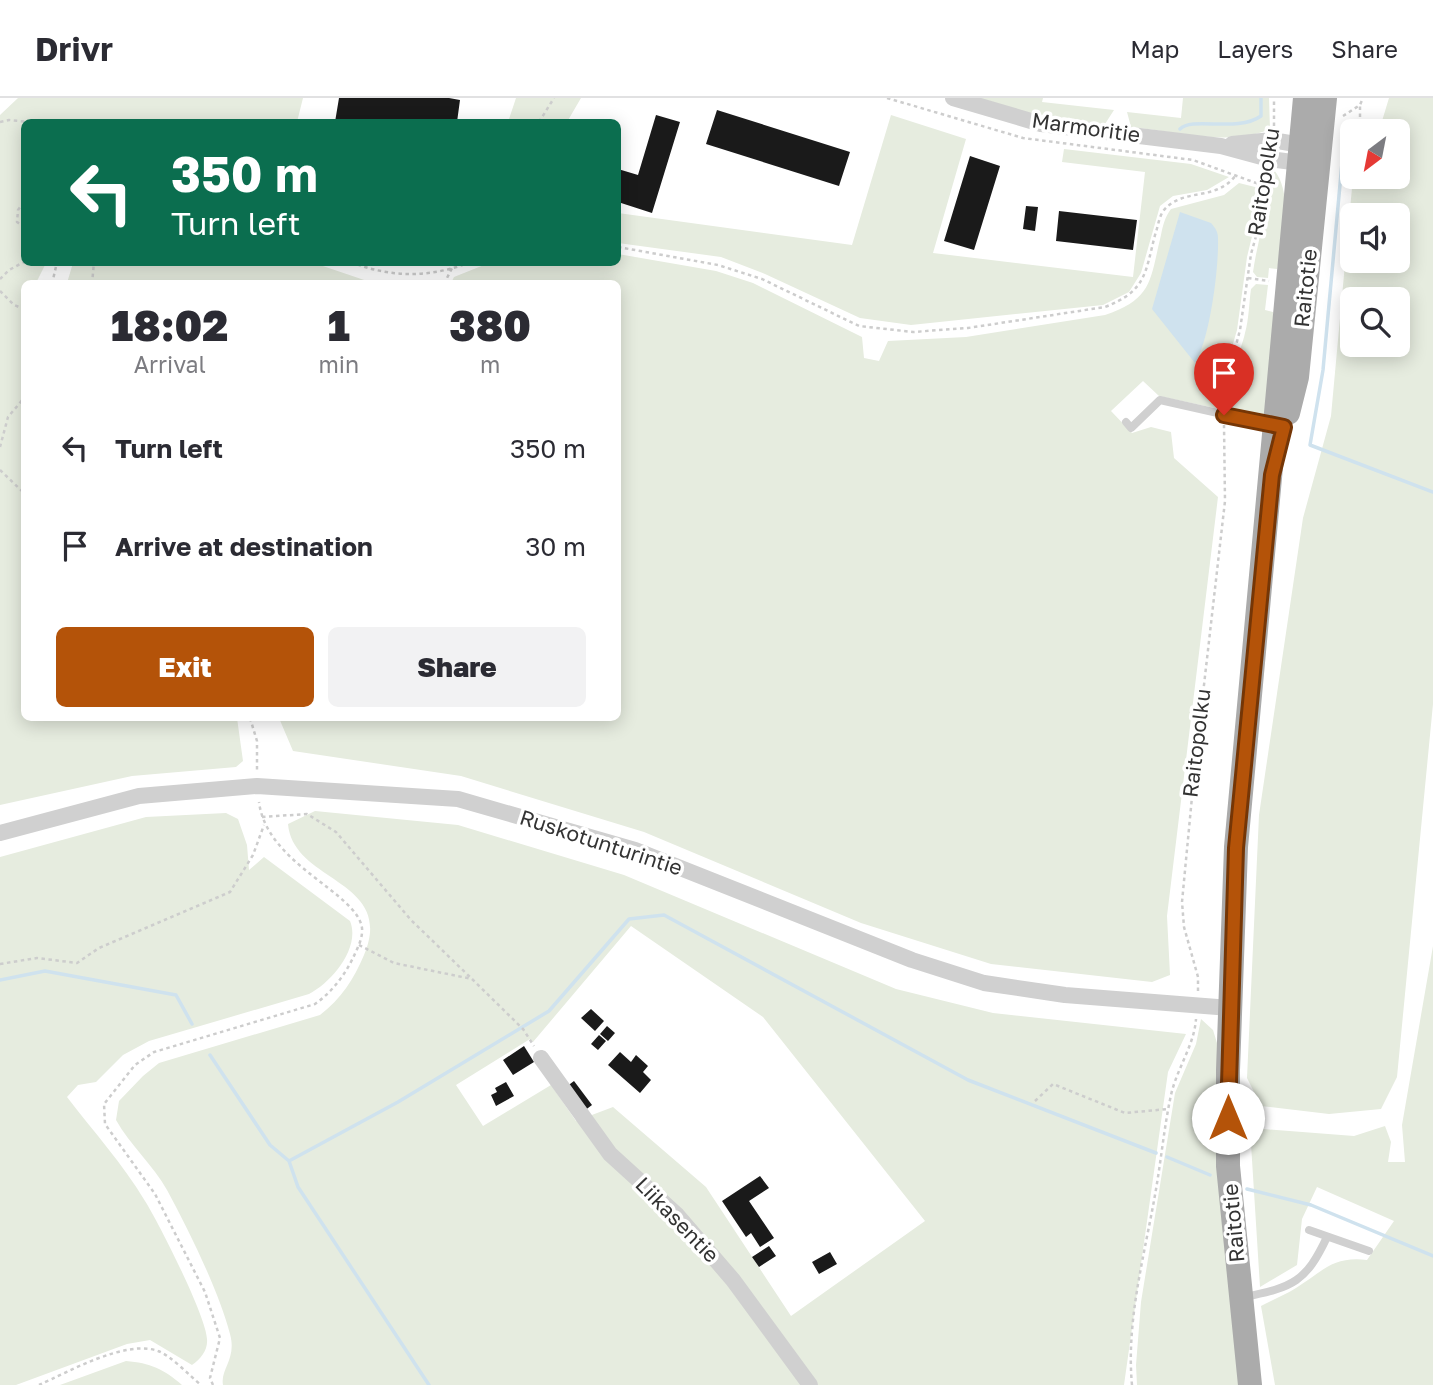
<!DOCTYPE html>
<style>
:root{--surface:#fff;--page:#f2f2f3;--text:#2b2b33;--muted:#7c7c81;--line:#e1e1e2;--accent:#b45309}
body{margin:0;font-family:"Golos Text",sans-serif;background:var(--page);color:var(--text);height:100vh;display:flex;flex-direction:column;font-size:26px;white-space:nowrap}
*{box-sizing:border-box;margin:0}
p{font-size:23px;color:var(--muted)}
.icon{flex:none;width:38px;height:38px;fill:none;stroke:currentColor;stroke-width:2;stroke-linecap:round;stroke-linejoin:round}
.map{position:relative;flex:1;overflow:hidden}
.sheet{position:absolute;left:21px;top:182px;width:600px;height:441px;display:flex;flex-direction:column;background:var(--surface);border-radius:10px;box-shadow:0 4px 18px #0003}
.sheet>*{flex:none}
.guide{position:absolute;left:21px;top:21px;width:600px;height:147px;border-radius:10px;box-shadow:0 4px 18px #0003;background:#0b6e4f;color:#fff;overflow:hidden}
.needle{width:46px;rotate:212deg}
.tools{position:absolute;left:1340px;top:21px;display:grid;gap:14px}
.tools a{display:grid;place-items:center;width:70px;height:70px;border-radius:10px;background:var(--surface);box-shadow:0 4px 18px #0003;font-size:35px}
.pin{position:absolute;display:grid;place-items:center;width:60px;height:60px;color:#fff;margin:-72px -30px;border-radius:50% 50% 50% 0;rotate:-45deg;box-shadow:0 0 7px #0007}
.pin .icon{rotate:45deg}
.me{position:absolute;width:77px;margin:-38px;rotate:0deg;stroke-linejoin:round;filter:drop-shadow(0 0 5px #0008)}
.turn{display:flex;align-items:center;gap:24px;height:147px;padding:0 35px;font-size:32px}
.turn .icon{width:91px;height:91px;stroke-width:2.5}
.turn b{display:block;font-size:49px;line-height:60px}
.eta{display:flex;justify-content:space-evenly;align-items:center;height:119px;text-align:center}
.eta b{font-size:42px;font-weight:800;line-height:49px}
.primary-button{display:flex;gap:14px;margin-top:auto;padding:14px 35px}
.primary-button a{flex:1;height:80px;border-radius:10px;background:var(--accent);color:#fff;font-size:28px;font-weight:800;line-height:80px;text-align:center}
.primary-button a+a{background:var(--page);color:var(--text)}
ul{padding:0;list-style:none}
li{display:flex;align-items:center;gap:21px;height:98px;padding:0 35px}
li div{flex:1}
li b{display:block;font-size:26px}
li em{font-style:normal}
header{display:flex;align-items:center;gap:42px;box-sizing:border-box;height:98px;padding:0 35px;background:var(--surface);border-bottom:2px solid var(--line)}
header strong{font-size:33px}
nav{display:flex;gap:38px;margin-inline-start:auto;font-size:24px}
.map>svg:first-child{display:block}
.green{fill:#e6ecdf;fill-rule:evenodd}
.water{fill:#cfe2ee}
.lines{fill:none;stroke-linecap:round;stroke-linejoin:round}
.stream{stroke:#cfe2ee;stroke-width:3.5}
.building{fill:#1a1a1a}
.path{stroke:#cdcdcd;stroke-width:2.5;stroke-dasharray:3.5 3.5;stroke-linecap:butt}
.service{stroke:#d0d0d0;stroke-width:8}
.minor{stroke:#d0d0d0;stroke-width:16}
.primary{stroke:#ababab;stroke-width:24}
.route-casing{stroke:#753606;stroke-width:18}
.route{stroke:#b45309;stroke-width:12}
.labels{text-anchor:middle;stroke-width:7;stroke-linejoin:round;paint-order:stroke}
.street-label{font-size:21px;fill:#333;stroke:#fff}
</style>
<header>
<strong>Drivr</strong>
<nav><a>Map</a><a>Layers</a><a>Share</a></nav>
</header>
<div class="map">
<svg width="1433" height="1287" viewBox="0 0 1433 1287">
<rect width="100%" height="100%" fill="#fff"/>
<path class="green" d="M18,0H303L297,24H24V164L46,165L36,185L24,186L21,293L24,315V620H237L243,663L236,669L132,678L0,707V17Z
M516,0H581L567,24H508Z
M977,0H1043L1042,4L1114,12L1105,26L1028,15Z
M1183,0H1269L1270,31C1229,49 1174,33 1131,29L1127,14L1181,20Z
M1389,0H1433V606L1397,979L1381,1011L1329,1016L1261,1008L1247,980L1259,717L1303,420L1331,318L1353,79H1398V33H1379ZM1353,117H1398V163H1353ZM1353,201H1398V247H1353Z
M891,17L966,41L933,155L1133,179L1145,74L1062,64L1064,51L1191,66L1229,79L1207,92L1173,98L1160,108L1141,175L1129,194L1103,207L911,227L860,220L765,176L721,159L618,145V115L852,147Z
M1274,72C1293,94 1284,144 1277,171L1269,170L1268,180L1257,179L1253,174C1258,139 1269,107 1274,72Z
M1239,85L1259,90L1262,97L1247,159L1237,232L1221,287L1219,311L1159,298L1143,283L1111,313L1132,335L1151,329L1171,334L1174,360L1218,399L1167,818L1170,877L1152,884L991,866L861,825L644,734L461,678L293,653L279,620H618V186L451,185L454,179L489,165L618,164V156L716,173L753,185L862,239L864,260L879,263L888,243L966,239L1105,217C1153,201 1150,182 1161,137C1163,127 1165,119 1171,111L1224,97Z
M73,165H314L373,185H67Z
M1256,186L1268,187L1265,212L1273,214L1274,234L1266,316L1259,320L1229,315C1220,291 1240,259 1245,235C1249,221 1249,205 1251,191Z
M315,713L458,727L624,777L896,891L993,915L1186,936L1168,974L1124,1287H223C220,1271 237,1261 230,1236C219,1193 188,1131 167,1092C153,1067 130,1047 116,1022L119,1003L143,978L159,965L320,917C341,901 354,881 364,857C396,781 293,785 288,726ZM631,828L763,919L925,1123L791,1218L706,1089L613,1009L576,1023L551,987L483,1028L456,987L530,941L533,944Z
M226,715L238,721L247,747L249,772L264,759L350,823C361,850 331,885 309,896L149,943L123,957L96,984L78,987L67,999C93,1033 123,1066 145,1103C159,1125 206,1218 207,1241C208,1252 201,1261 192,1267L150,1242L127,1246L16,1287H0V759L146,719Z
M1433,848V1287H1275L1261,1208C1272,1202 1285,1197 1296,1190C1323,1173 1333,1158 1367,1162L1394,1123L1317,1089L1302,1121L1297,1167L1260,1189L1250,1030L1354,1038L1385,1028L1391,1044L1388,1064H1405L1402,1027Z
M1201,921L1213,932L1217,945L1241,1287H1137L1136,1267L1141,1204L1175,995L1196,946Z
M126,1263C150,1265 164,1271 182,1287H60Z"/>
<path class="water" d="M1180,114L1211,125C1215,130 1218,133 1218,140C1219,169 1210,241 1195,265L1152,211Z"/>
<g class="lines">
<path class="stream" d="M1180,31C1193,18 1237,35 1261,18V0
M1355,33L1356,31
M1353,36L1344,43L1323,272L1310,347L1433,394
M0,882L45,873L176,897L192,926
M210,957L270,1047L289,1063L398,1004L549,913L629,821L664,817L968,982L1156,1055
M1167,1059L1210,1077
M289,1063L298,1089L429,1287
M1247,1091L1311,1107L1433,1158"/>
</g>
<path class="building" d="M339,0H449L460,2L457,24H335Z
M717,12L850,54L839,88L706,46Z
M656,17L680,24L652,115L618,104V71L638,77Z
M970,58L1000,68L974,152L944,143Z
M1026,108L1038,109L1035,133L1023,131Z
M1059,113L1137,122L1133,152L1056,143Z
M591,911L604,923L595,933L581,920Z
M607,928L615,935L608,943L600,936Z
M599,937L606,943L598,952L591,946Z
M524,948L534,964L513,977L503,962Z
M620,954L631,964L636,957L648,968L643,974L651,982L640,995L608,967Z
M574,983L592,1007L584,1013L566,989Z
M506,984L514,998L496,1008L491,997L497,994L495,990Z
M760,1078L769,1090L749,1103L774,1140L760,1149L751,1135L746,1139L722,1103Z
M769,1148L776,1158L759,1169L752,1159Z
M830,1154L837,1166L819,1176L812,1164Z"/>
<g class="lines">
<path class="path" d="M887,0L1023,40L1193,62L1267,89
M1343,18L1360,7L1363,0
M0,24L9,22L29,24
M539,24L554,0
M1274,28V0
M1360,33V7
M24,104L18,112L17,124L24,129
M618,149L718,167L762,181L859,228L913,234L968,230L1105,209C1146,193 1145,176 1155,137C1158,129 1159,118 1164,112C1184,89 1216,104 1236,77
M351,164C390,180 432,180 470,164
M1248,180L1269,183
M0,181L9,172L24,164
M52,186L57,164
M92,186L94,164
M444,186L455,164
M0,193L14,207L24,211
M1223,306L1225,289L1240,232L1251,156L1264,110L1268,76
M0,349L8,319L24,300
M0,372L24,395
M250,620L257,643V673
M262,719L307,716L336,734L411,822L472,881
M359,847L394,865L472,881L523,931L534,948
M0,866L37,860L77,865L99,850L230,794L253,757L264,727
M1198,893V879L1184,829L1182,804L1196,657L1225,403L1224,327
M1035,1003L1053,986L1125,1015L1168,1011
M39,1287C68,1274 126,1241 158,1253C170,1257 190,1278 201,1287
M213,1287L210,1280L220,1240L205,1194L155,1096L105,1026L104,1006L135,967L154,954L315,906C332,894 344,878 353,860C357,851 363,841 362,830C357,794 267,767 259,704
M1132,1287C1126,1224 1144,1159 1155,1097C1161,1064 1164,1029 1171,997C1177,970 1194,948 1196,921"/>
<path class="service" d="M1126,324L1131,330L1160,302L1271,327
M1309,1132L1369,1153
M1245,1199C1293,1189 1306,1184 1327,1139"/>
<path class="minor" d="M953,0L1041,26L1221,48L1269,61L1308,66
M1232,46L1272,42L1307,48
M0,735L139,698L257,688L458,701L635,752L912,862L984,885L1065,897L1230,910
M541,960L610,1056L677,1117L733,1182L810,1287"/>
<path class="primary" d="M1288,315L1297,279L1325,0
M1250,1287L1228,1068V972L1236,749L1305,0"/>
</g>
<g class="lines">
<g class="route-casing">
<path id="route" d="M1224,317L1284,329L1272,377L1236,750L1228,1020"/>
</g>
<use href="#route" class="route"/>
</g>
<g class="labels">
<g class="street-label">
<text transform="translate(1086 30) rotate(8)" y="7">Marmoritie</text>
<text transform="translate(1264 84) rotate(-81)" y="7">Raitopolku</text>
<text transform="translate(1306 190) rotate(-84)" y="7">Raitotie</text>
<text transform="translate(1197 645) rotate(-83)" y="7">Raitopolku</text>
<text transform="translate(601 745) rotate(18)" y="7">Ruskotunturintie</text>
<text transform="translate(677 1122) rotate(46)" y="7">Liikasentie</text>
<text transform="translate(1234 1125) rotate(-95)" y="7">Raitotie</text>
</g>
</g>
</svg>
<div class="tools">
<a><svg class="needle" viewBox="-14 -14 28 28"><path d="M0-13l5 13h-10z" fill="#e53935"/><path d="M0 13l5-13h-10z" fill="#7c7c81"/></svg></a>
<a><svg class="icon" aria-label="sound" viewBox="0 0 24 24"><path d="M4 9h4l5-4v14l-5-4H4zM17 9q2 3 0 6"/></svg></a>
<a><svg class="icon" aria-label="search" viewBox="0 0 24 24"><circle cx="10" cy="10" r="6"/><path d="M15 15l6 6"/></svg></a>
</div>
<div class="pin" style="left:1224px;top:317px;background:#d93025"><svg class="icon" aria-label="arrive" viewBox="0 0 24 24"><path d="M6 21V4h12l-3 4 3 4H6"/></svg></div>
<svg class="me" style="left:1228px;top:1020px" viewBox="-20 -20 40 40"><circle r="19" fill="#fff"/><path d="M0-13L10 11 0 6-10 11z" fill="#b45309"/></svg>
<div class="guide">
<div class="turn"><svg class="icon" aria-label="left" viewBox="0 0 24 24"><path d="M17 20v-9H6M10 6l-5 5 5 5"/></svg><div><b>350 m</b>Turn left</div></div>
</div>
<section class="sheet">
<div class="eta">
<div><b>18:02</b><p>Arrival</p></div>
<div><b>1</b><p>min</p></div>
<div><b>380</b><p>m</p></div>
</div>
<ul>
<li><svg class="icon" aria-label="left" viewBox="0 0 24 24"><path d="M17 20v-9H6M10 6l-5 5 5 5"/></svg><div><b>Turn left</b></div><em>350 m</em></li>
<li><svg class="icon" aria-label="arrive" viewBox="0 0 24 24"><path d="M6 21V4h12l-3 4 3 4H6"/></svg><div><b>Arrive at destination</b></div><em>30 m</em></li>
</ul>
<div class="primary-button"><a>Exit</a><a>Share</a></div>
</section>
</div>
